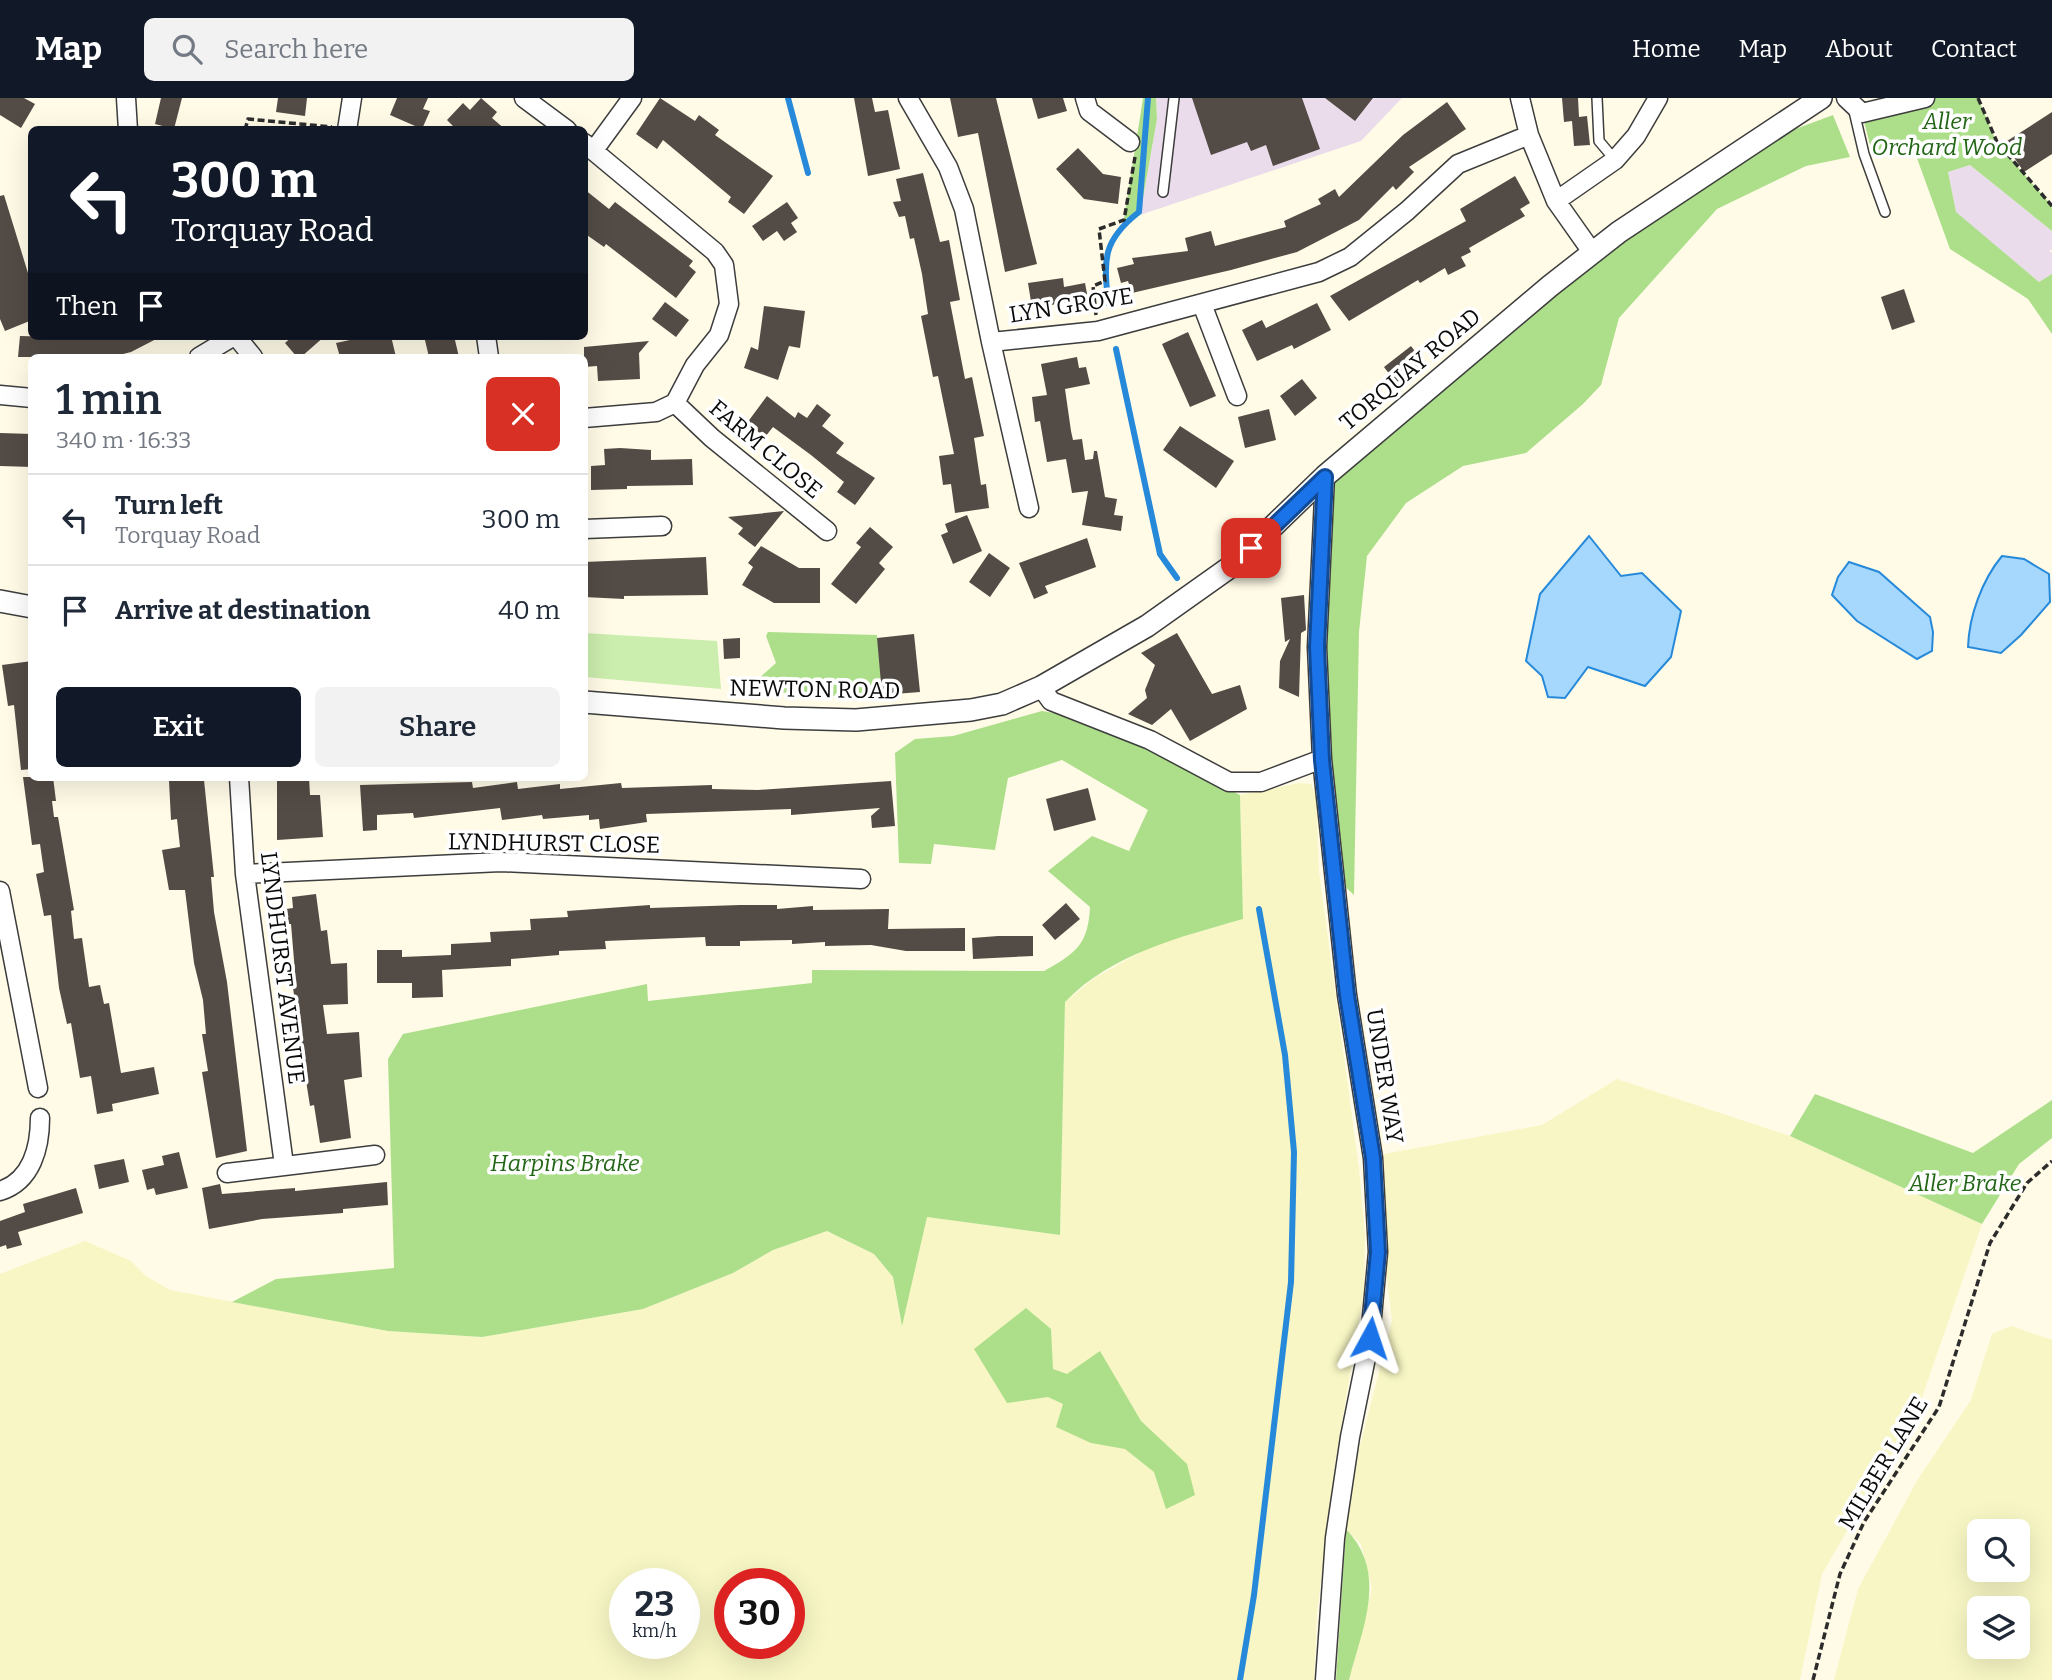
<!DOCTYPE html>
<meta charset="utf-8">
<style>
:root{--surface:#fff;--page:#f2f2f3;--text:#1f2937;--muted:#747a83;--line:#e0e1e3;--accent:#111827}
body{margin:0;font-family:Bitter,serif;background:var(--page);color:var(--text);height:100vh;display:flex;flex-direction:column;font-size:26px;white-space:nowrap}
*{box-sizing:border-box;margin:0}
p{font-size:23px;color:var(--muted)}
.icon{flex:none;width:38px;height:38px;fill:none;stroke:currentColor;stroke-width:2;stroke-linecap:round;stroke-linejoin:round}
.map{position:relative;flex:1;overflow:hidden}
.sheet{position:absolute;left:28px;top:256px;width:560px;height:427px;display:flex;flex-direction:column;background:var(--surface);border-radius:10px;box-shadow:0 7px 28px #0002}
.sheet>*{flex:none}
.banner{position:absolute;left:28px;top:28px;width:560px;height:214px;border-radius:10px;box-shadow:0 7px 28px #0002;background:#111827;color:#fff;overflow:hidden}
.buttons{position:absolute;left:1967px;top:1421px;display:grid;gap:14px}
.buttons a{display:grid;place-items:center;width:63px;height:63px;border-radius:10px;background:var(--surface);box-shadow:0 7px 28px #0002;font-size:35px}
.speed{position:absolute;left:609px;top:1470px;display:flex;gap:14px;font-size:35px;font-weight:700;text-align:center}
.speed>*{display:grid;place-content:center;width:91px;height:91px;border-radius:50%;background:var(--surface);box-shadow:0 7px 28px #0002;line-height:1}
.speed small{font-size:18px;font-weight:400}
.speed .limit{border:10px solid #d22;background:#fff;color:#111}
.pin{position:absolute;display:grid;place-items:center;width:60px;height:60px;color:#fff;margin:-30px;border-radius:14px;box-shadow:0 4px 10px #0006}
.me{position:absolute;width:77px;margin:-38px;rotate:5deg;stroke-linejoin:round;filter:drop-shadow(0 0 5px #0008)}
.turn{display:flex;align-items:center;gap:24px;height:147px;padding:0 28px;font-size:32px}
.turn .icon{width:91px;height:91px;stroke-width:2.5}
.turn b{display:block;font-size:49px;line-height:60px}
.then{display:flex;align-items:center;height:66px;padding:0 28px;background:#0003;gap:14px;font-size:26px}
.round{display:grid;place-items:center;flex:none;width:74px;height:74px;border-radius:10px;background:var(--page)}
.summary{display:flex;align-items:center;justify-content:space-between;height:119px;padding:0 28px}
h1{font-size:42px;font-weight:600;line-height:52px}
.action{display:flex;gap:14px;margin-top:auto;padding:14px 28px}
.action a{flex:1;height:80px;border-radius:10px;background:var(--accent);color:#fff;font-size:28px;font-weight:600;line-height:80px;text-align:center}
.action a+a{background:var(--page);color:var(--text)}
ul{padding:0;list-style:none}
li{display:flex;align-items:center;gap:21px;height:91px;padding:0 28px;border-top:2px solid var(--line)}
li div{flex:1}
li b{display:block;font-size:26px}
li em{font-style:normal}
header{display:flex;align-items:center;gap:42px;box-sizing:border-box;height:98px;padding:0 35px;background:var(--accent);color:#fff}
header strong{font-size:33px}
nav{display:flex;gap:38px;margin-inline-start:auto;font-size:24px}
.search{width:490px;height:63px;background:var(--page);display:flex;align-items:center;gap:18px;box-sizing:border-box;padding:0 24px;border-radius:10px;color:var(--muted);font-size:26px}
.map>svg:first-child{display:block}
.industrial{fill:#eadceb}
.farmland{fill:#f7f6c4;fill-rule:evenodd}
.green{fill:#cbedad}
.forest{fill:#addf8b}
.water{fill:#a6d7fc;stroke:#2689da;stroke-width:2}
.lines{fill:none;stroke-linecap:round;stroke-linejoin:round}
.stream{stroke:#2689da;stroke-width:6}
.building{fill:#534b45}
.service-casing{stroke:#3d3d3d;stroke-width:12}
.minor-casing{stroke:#3d3d3d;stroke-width:21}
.tertiary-casing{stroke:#3d3d3d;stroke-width:24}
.path{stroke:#2c2c2c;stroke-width:3.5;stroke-dasharray:7 3.5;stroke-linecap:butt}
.service{stroke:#fff;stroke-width:9}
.minor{stroke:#fff;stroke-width:18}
.tertiary{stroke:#fff;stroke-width:21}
.route-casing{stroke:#114b97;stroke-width:18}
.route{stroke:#1a73e8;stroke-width:12}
.labels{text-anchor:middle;stroke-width:7;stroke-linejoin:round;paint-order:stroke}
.park-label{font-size:23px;font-style:italic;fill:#226616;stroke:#fff}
.street-label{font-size:23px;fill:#0a0a0a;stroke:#fff}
</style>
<header>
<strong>Map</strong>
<div class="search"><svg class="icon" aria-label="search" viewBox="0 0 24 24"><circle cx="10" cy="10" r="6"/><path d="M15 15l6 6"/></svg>Search here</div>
<nav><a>Home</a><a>Map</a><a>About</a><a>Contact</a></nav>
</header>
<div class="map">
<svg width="2052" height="1582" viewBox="0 0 2052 1582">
<rect width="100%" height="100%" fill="#fffbe7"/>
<path class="industrial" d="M1156,0H1402L1361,43L1140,117L1157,21Z
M1970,67L2052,133V152H2049L2052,155V176L2039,184L1956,115L1948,74Z"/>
<path class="farmland" d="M1300,685L1311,686L1316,698L1319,774L1359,1070L1365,1137L1364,1193L1335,1365L1317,1515L1314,1582H0V1176L85,1143L131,1163L146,1178L170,1192L388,1233L482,1239L643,1211L733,1175L773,1152L827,1133L874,1156L893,1179L901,1225L927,1119L1060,1137L1065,904L1093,881L1153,847L1243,821L1240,697ZM625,1486H684V1545H625ZM730,1486H789V1545H730Z
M1617,981L1790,1038L1982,1126L1919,1308L1822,1476L1800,1582H1349L1372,1490L1361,1446L1346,1431L1359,1352L1392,1223L1386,1173L1384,1056L1542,1027Z
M2011,1228L2052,1242V1582H1834L1858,1491L1918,1381L1971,1302L1992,1236ZM2018,1433V1472H1979V1433ZM2018,1510V1549H1979V1510Z"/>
<path class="green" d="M584,535L717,543L721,591L585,579Z"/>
<path class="forest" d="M1143,0H1156L1157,21L1140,117L1123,127Z
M1925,0H1978L1997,45L2052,108V133L1970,67L1948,74L1956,114L2039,184L2052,176V236L2028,201L1950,151L1914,52L1872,55L1862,15Z
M1833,17L1850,59L1806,68L1717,111L1619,220L1601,287L1583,306L1526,355L1463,368L1406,405L1367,458L1359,534L1354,797L1335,779L1317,549L1325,378L1550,188L1790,33Z
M768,534L877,537L881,580L875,581V589H882V597L830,598L750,592L749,589L776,565L766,538Z
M1042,613C1112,624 1178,665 1240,697L1243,821C1181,839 1112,855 1065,904L1060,1137L927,1119L902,1228L893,1179L874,1156L827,1133L773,1152L733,1175L643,1211L482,1239L388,1233L232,1204L276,1181L394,1170L388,961L403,936L647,886L648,903L812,885V872L1044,873C1076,855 1088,847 1090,809L1048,773L1092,738L1129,753L1148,712L1062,662L1008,680L995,752L934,746L931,766L899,765L895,655L915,641L953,638Z
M1815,996L1973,1055L2052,1002V1040L2019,1066L1982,1126L1790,1038Z
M1026,1210L1051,1231L1053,1271L1067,1276L1100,1253L1141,1323L1187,1366L1195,1397L1166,1411L1154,1374L1125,1351L1091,1345L1056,1329L1063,1306L1048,1299L1007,1305L974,1251Z
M1346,1431C1389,1476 1362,1530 1349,1582H1336Z"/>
<path class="water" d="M1589,438L1621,478L1642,475L1681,513L1671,559L1645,588L1588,569L1565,600L1548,599L1542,578L1526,563L1540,496Z
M2002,458L2024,461L2049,476L2050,504L2021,537L2001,555L1968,549C1969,518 1982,482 2002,458Z
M1849,464L1879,474L1930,519L1933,534L1932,553L1917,561L1857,523L1832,497L1838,479Z"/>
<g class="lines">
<path class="stream" d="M788,0L808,75
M1108,205C1104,161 1102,143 1139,114L1148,0
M1116,251L1160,456L1177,480
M1240,1582L1254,1497L1291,1184L1294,1054L1285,957L1259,811"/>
</g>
<path class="building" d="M0,0H24L35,6L21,30L0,17Z
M161,0H182L174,31L155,26Z
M278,0H307L305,18L276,14Z
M397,0H428L423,11L430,13L422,31L390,17Z
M481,0L497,14L492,20L506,32H457L447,22L463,5L470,12Z
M660,0L695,23L699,17L719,32L715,37L773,78L744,116L728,104L731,99L663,42L657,51L636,36Z
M854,0H872L875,14L888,12L900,71L868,78Z
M950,0H996L1037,166L1005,174L978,35L958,39Z
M1032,0H1063L1067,13L1038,21Z
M1192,0H1302L1320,51L1273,68L1266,47L1251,53L1247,44L1211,57Z
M1325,0H1373L1355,23Z
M1562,0H1578L1579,19L1587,18L1590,47L1574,48L1572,23L1564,24Z
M1447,4L1466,31L1409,69L1414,74L1396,92L1393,88L1359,122L1297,154L1231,172L1132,195L1128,183L1121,185L1117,170L1134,166L1132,160L1188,153L1185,140L1211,133L1215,148L1286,129L1284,123L1321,106L1318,101L1335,91L1339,99L1403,37Z
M2052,14V56L2024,74L2004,45Z
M1078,50L1103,76L1121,79L1118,106L1084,101L1056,71Z
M923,75L940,144L949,142L960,202L950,204L965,281L972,279L984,338L974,340L981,387L986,386L989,410L955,415L951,386L943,387L939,358L954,356L938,278L933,279L921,218L928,216L922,176L914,140L910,141L905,118L899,119L893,104L901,103L896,81Z
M1515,78L1530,105L1520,111L1525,118L1469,150L1471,154L1461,159L1466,168L1448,177L1445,170L1420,185L1418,182L1349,223L1330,198L1466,123L1460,111Z
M584,91L609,111L615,104L693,163L689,168L696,174L676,200L606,146L604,149L584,135Z
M4,97L32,188V199L28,200L32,222L5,233L0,221V98Z
M787,104L798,120L791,125L797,134L784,143L777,133L763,143L752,128Z
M1063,180L1064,189L1085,185L1088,201L1032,210L1028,185Z
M1904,191L1915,224L1892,232L1881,199Z
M665,204L689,222L676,239L652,221Z
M1317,205L1331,232L1294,251L1292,247L1257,263L1242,232L1262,222L1266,230Z
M764,208L805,213L800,250L789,248L778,282L744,270L751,249L758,252Z
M1188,234L1216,298L1190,309L1162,246Z
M20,238L94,240L162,238L131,254L111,259H18Z
M293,238H325L301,259H297L285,245Z
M368,238H391L396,259H340L336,245Z
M424,238H454L459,259H429Z
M649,243L639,255L640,281L598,283L597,268L584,269V249Z
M1411,248L1423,264L1396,285L1384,269Z
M1077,259L1079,270L1086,269L1090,286L1065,291L1071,333L1073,342L1082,341L1085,362L1093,361L1094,353H1097L1105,399L1117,401L1114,417L1123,418L1121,433L1082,427L1088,393L1072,395L1066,361L1047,364L1040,323L1035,324L1032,299L1047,297L1041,266Z
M1302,281L1317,300L1295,318L1280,298Z
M767,298L795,320L798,314L807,320L817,306L831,317L822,328L844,345L836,355L875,380L855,407L837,394L844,384L811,357L773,329L765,339L747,325Z
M1269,311L1276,342L1245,350L1238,319Z
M1180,328L1234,363L1216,390L1163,352Z
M0,335L32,336V369L0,368Z
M620,350L651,352V362L692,361L693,387L627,388V391L591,392V368L605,367L604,351Z
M784,413L755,449L738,436L743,430L728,419Z
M967,417L982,453L953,466L941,437L948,434L945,426Z
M870,429L893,449L879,465L885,471L856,506L831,486L861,449L856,445Z
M1087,440L1096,469L1045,488L1048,495L1034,501L1019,465Z
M761,448L799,470H820V505H774L742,487L753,469L748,465Z
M989,455L1010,470L990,499L969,484Z
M706,459L708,497L624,498V501L584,499V464Z
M1304,497L1306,532L1301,535L1299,599L1279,590L1280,563L1290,541L1285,544L1281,500Z
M1177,535L1212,596L1240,587L1247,611L1190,643L1171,611L1152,627L1128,616L1147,600L1145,592L1155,567L1141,555Z
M914,536L920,594L882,597L877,540Z
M740,540V560L724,561L723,541Z
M32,563V671L21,672L14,607L8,608L2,567Z
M23,679H53L56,703H52L54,719H58L74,812L71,813L74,841L82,840L89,889L100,887L104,906L109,905L121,975L154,969L159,996L112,1006L113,1013L97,1016L91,978L80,980L71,925L67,926L59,890L51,817L44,818L36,776L44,774L40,746L32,747Z
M277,679H309L310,697H320L323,739L277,742Z
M204,682L214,779H211L214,814L227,884L247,1053L216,1060L202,974L208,973L202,936H206L203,902L194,865L185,792H169L162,752L180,749L177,721L171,722L169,683Z
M891,683L895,728L872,730L871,718L880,710L791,717V711L646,716L647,724L600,731L599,721L589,722V717L543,721L542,717L502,722L500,710L414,720L413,715L377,717V732L363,733L360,687L472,684L473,690L517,684L518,691L560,686V691L621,685L622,690L712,687V691L758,692Z
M1088,690L1096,722L1054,733L1046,701Z
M316,796L321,833L327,832L331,866L347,865L348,906L323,907L327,936L359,934L362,979L344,982L351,1040L320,1045L314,1007L310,1008L304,970L291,875L295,874L291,826H288L286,811L293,810L292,799Z
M1066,805L1080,821L1055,842L1042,827Z
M650,807V810L740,807H777V811L813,808V812L889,811L888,831L965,830V853H906L871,847L825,848V844L792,846V842L740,843V848H706L705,839L605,843L606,851L559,853V857L511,861V868L442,872L443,899L412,900V885H377V852H402V859L451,857V846L491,844L490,834L531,832L530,821L568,819L567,813Z
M998,838H1033V858L973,861L972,840Z
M179,1054L188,1090L156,1097L154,1090L147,1092L142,1072L164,1067L162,1058Z
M124,1061L129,1084L99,1091L94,1067Z
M387,1084L388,1107L343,1111V1115L262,1121L209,1131L202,1090L220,1086L222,1096L295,1090V1093Z
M76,1090L83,1115L18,1134L22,1147L7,1151L6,1147L0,1149V1123L25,1114L23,1106Z"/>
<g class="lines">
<g class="service-casing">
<path id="service" d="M1597,0L1599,43L1615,62
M1853,9L1864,56L1885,114
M1163,94L1174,0"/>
</g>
<g class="minor-casing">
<path id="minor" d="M126,0L128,32
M524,0L567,32
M908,0L948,69L964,111L991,244
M1085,0L1089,13L1130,44
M1520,0L1529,37L1556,103L1592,154
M1846,0L1862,15L1925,0
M347,32L352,0
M584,45L715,154L724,167L729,206L719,237L695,267L675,305L656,314L584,320
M594,52L632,0
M1556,103L1615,62L1636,38L1658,0
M1202,206L1237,298
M236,238L253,259
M486,238L489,259
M199,259L234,238
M0,297L32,300
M675,305L712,340L827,433
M1325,378L1317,549L1322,661L1347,897L1373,1060L1378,1154L1370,1240L1350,1339L1335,1440L1325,1582
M1029,410L991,244L1098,233L1319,174L1350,159L1407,113L1458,66L1529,37
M584,431L662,428
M1041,589L1051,603L1150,642L1229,684H1261L1322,661
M239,679L245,776L284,1067
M245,776L501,764L861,781
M0,793L38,990
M227,1075L375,1057
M0,1093C32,1083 40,1049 40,1020"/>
</g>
<g class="tertiary-casing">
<path id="tertiary" d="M0,503L32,509
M584,604L784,620L856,622L971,612L1002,606L1041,589L1147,528L1233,467L1325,378L1550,188L1619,134L1821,0"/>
</g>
<path class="path" d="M1978,0L1997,44L2052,108
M245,32L248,21L332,29
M1096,217L1093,188L1105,183L1099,131L1124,122L1135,59
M1813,1582L1840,1476L1864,1424L1939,1309L1990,1145L2027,1085L2052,1063"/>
<use href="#service" class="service"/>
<use href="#minor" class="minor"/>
<use href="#tertiary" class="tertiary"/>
</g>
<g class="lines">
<g class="route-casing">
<path id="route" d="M1251,450L1325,379L1317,549L1322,662L1347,897L1373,1060L1378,1154L1370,1240"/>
</g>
<use href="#route" class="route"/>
</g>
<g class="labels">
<g class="park-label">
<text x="1947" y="31">Aller<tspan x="1947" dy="26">Orchard Wood</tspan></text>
<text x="565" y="1073">Harpins Brake</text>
<text x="1965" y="1093">Aller Brake</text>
</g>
<g class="street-label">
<text transform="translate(1071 207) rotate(-9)" y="8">LYN GROVE</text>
<text transform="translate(1410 271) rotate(-40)" y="8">TORQUAY ROAD</text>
<text transform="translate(766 351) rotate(40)" y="8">FARM CLOSE</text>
<text transform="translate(815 591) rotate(1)" y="8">NEWTON ROAD</text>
<text transform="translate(554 745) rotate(1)" y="8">LYNDHURST CLOSE</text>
<text transform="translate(283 870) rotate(83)" y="8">LYNDHURST AVENUE</text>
<text transform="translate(1385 978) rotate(81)" y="8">UNDER WAY</text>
<text transform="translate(1883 1365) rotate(-59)" y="8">MILBER LANE</text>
</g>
</g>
</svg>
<div class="buttons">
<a><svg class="icon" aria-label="search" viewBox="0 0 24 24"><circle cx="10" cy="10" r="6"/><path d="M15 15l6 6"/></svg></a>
<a><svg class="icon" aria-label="layers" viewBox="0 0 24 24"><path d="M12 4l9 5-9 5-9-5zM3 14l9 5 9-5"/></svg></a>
</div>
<div class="speed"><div>23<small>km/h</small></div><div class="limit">30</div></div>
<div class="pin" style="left:1251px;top:450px;background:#d93025"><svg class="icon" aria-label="arrive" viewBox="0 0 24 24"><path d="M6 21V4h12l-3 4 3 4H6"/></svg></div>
<svg class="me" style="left:1370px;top:1240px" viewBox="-20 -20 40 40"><path d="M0-17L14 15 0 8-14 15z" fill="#1a73e8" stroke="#fff" stroke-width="4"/></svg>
<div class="banner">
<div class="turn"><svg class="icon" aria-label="left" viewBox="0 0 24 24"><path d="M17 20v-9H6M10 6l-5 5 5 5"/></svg><div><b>300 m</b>Torquay Road</div></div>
<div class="then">Then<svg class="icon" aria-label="arrive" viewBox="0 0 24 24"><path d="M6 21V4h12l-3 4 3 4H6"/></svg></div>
</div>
<section class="sheet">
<div class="summary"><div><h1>1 min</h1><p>340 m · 16:33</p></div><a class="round" style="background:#d93025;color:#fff"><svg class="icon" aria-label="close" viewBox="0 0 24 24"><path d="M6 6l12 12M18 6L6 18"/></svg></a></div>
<ul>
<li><svg class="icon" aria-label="left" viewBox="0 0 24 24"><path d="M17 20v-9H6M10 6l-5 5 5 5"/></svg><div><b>Turn left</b><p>Torquay Road</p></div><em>300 m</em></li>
<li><svg class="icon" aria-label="arrive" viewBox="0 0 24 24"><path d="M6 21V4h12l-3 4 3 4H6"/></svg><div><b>Arrive at destination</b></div><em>40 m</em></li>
</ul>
<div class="action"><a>Exit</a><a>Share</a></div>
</section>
</div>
